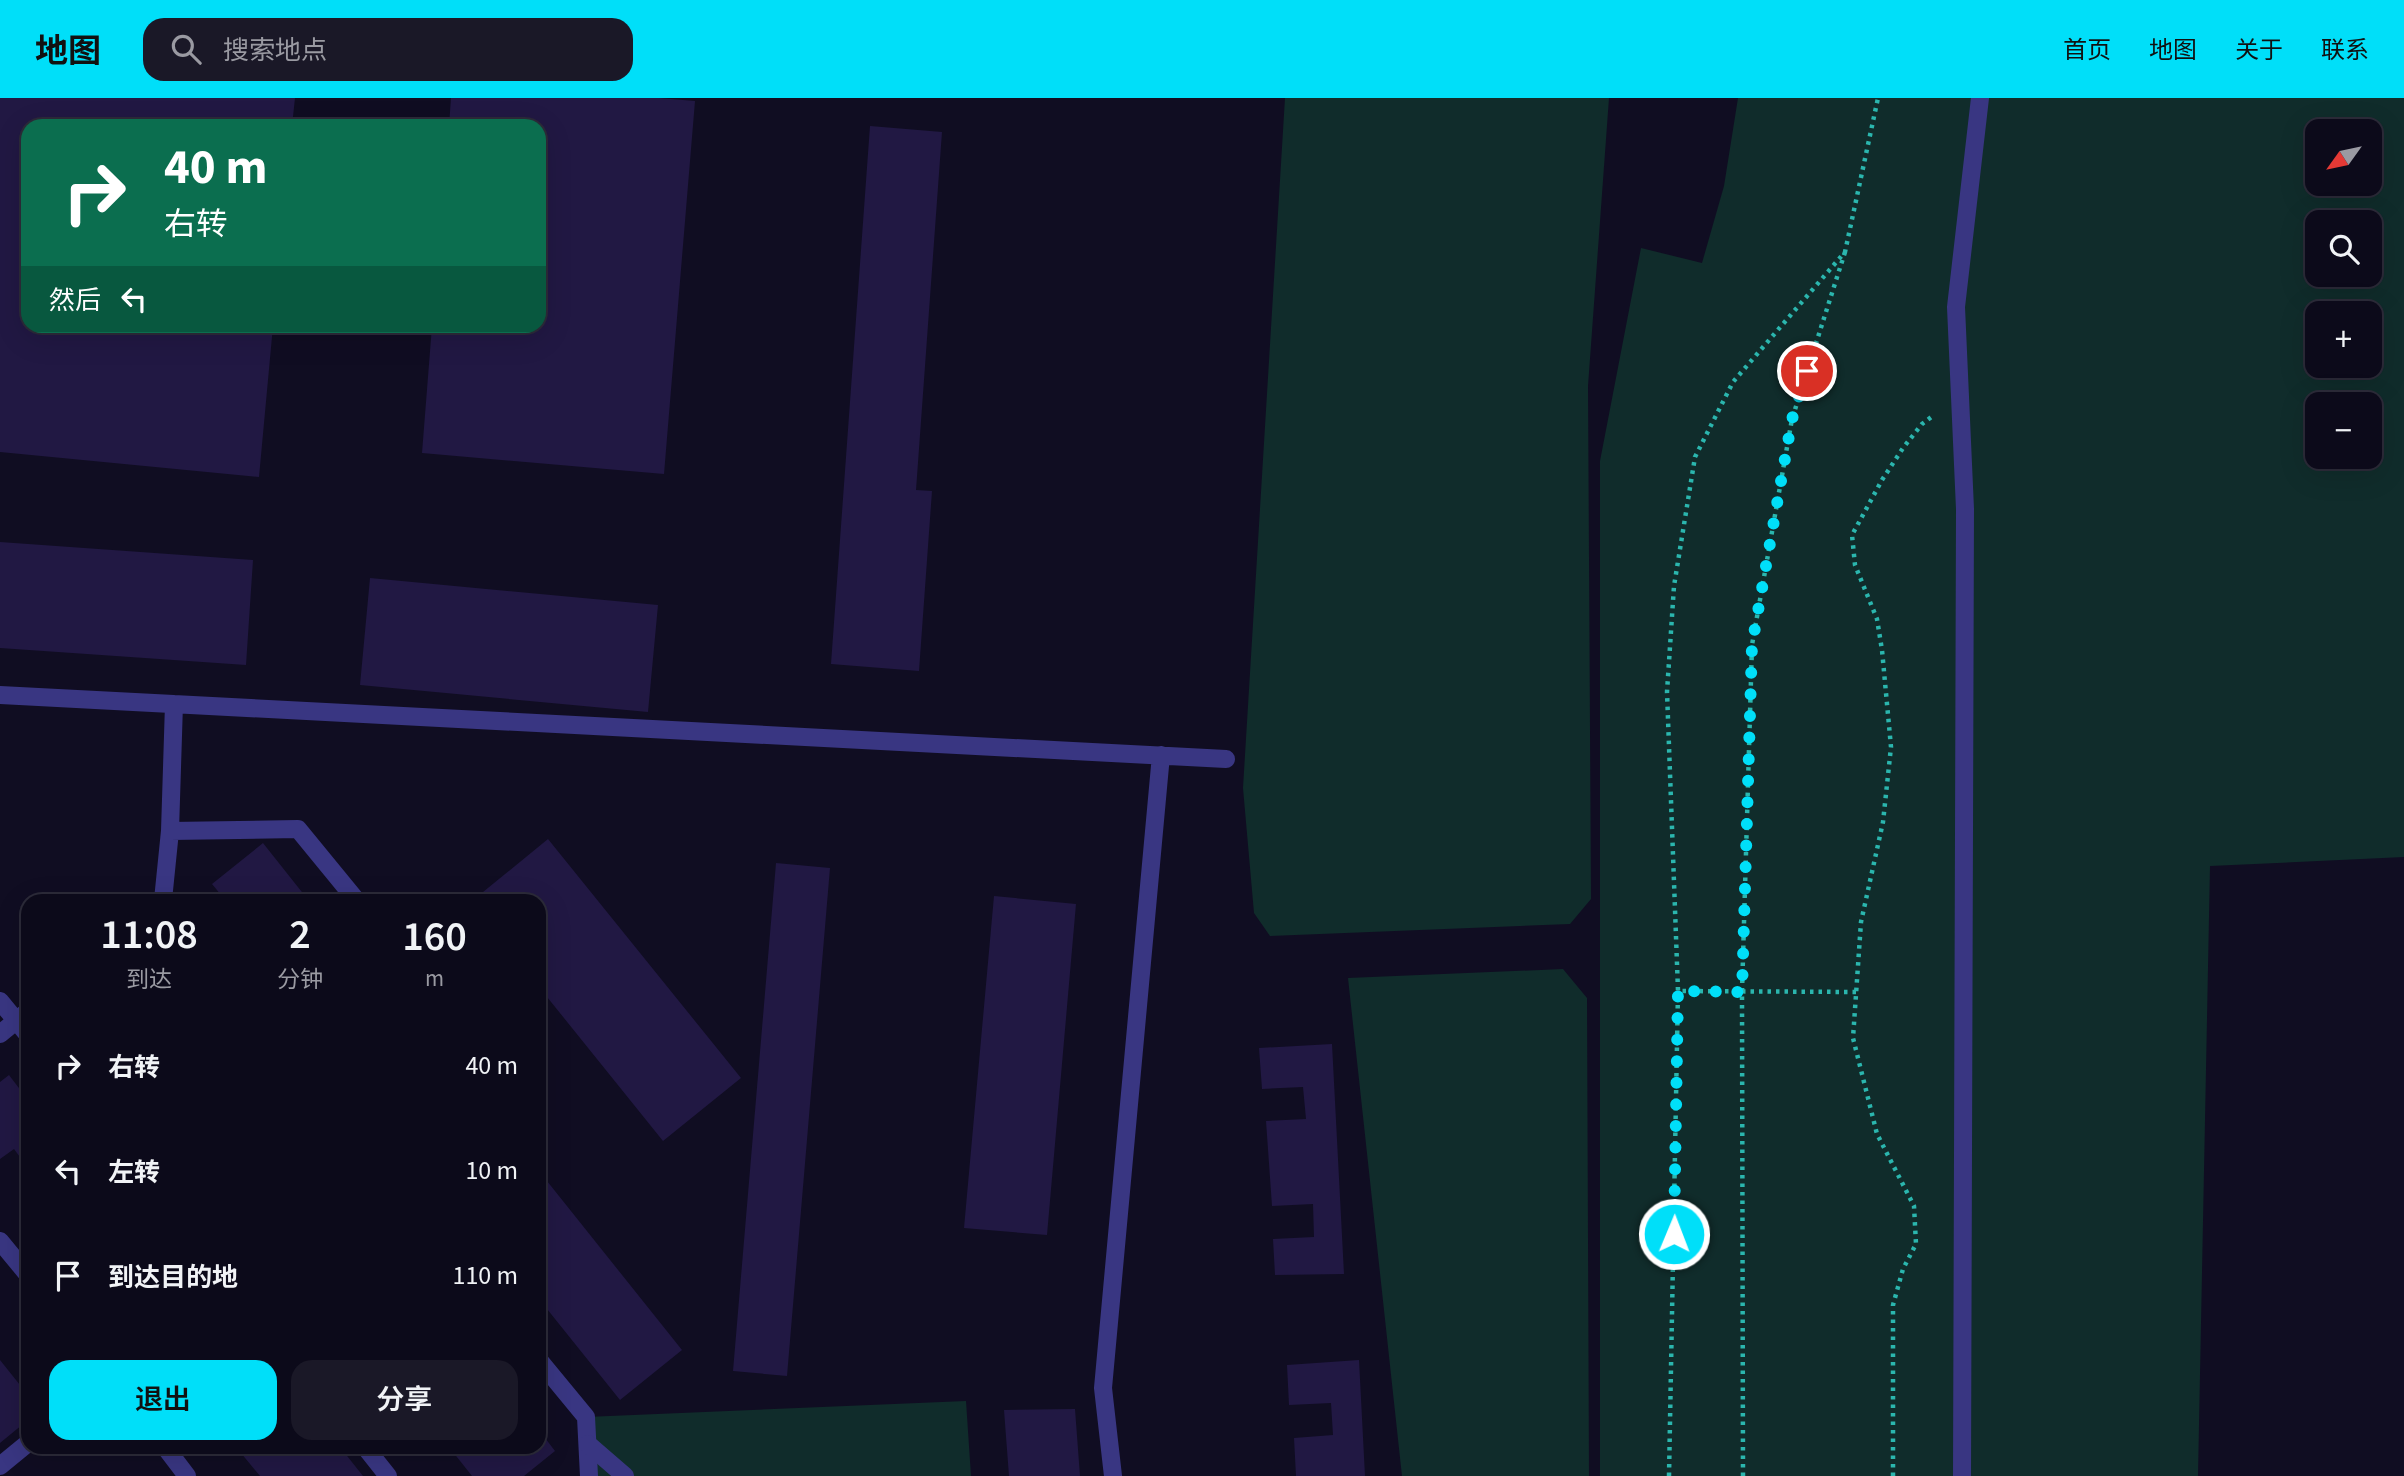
<!DOCTYPE html>
<html lang="zh">
<meta charset="utf-8">
<style>
:root{--surface:#0c0a1a;--page:#1a1827;--text:#f1f3f6;--muted:#9a9aa2;--line:#2c2b39;--accent:#00dff9}
body{margin:0;font-family:"Source Sans 3","Noto Sans SC",sans-serif;background:var(--page);color:var(--text);height:100vh;display:flex;flex-direction:column;font-size:26px;white-space:nowrap}
*{box-sizing:border-box;margin:0}
p{font-size:23px;color:var(--muted)}
.icon{flex:none;width:38px;height:38px;fill:none;stroke:currentColor;stroke-width:2;stroke-linecap:round;stroke-linejoin:round}
.map{position:relative;flex:1;overflow:hidden}
.sheet{position:absolute;left:21px;top:796px;width:525px;height:560px;display:flex;flex-direction:column;background:var(--surface);border-radius:21px;box-shadow:0 7px 28px #0002,0 0 0 2px var(--line)}
.sheet>*{flex:none}
.banner{position:absolute;left:21px;top:21px;width:525px;height:214px;border-radius:21px;box-shadow:0 7px 28px #0002,0 0 0 2px var(--line);background:#0b6e4f;color:#fff;overflow:hidden}
.needle{width:46px;rotate:237deg}
.fabs{position:absolute;left:2305px;top:21px;display:grid;gap:14px}
.fabs a{display:grid;place-items:center;width:77px;height:77px;border-radius:14px;background:var(--surface);box-shadow:0 7px 28px #0002,0 0 0 2px var(--line);font-size:35px}
.pin{position:absolute;display:grid;place-items:center;width:60px;height:60px;color:#fff;margin:-30px;border:4px solid #fff;border-radius:50%;box-shadow:0 2px 7px #0007}
.me{position:absolute;width:77px;margin:-38px;rotate:1deg;stroke-linejoin:round;filter:drop-shadow(0 0 5px #0008)}
.turn{display:flex;align-items:center;gap:24px;height:147px;padding:0 28px;font-size:32px}
.turn .icon{width:91px;height:91px;stroke-width:2.5}
.turn b{display:block;font-size:49px;line-height:60px}
.then{display:flex;align-items:center;height:66px;padding:0 28px;background:#0003;gap:14px;font-size:26px}
.eta{display:flex;justify-content:space-evenly;align-items:center;height:119px;text-align:center}
.eta b{font-size:42px;font-weight:600;line-height:49px}
.primary-button{display:flex;gap:14px;margin-top:auto;padding:14px 28px}
.primary-button a{flex:1;height:80px;border-radius:21px;background:var(--accent);color:#111;font-size:28px;font-weight:600;line-height:80px;text-align:center}
.primary-button a+a{background:var(--page);color:var(--text)}
ul{padding:0;list-style:none}
li{display:flex;align-items:center;gap:21px;height:105px;padding:0 28px}
li div{flex:1}
li b{display:block;font-size:26px}
li em{font-style:normal}
header{display:flex;align-items:center;gap:42px;box-sizing:border-box;height:98px;padding:0 35px;background:var(--accent);color:#111}
header strong{font-size:33px}
nav{display:flex;gap:38px;margin-inline-start:auto;font-size:24px}
.search{width:490px;height:63px;background:var(--page);display:flex;align-items:center;gap:18px;box-sizing:border-box;padding:0 24px;border-radius:21px;color:var(--muted);font-size:26px}
.map>svg:first-child{display:block}
.green{fill:#102c2b;fill-rule:evenodd}
.building{fill:#211843}
.lines{fill:none;stroke-linecap:round;stroke-linejoin:round}
.path{stroke:#2bb6ae;stroke-width:4.5;stroke-dasharray:3.5 5;stroke-linecap:butt}
.service{stroke:#393682;stroke-width:18}
.pedestrian{stroke:#393682;stroke-width:18}
.tertiary{stroke:#393682;stroke-width:18}
.route{stroke:#00dff9;stroke-width:12;stroke-dasharray:0 21.6}
</style>
<header>
<strong>地图</strong>
<div class="search"><svg class="icon" aria-label="search" viewBox="0 0 24 24"><circle cx="10" cy="10" r="6"/><path d="M15 15l6 6"/></svg>搜索地点</div>
<nav><a>首页</a><a>地图</a><a>关于</a><a>联系</a></nav>
</header>
<div class="map">
<svg width="2404" height="1378" viewBox="0 0 2404 1378">
<rect width="100%" height="100%" fill="#100d22"/>
<path class="green" d="M1285,0H1609L1588,288L1591,801L1570,826L1270,838L1254,815L1243,690Z
M1738,0H2404V759L2210,768L2198,1378H1600V363L1641,150L1702,165L1724,88ZM2317,33H2370V86H2317ZM2317,124H2370V177H2317ZM2317,215H2370V268H2317ZM2317,306H2370V359H2317Z
M1563,871L1587,900L1589,1378H1402L1348,880Z
M966,1303L971,1378H589L586,1319Z"/>
<path class="building" d="M0,0H295L292,28H28V228H273L259,379L0,354Z
M451,0H659L695,3L664,376L422,355L432,228H539V28H449Z
M870,28L942,34L916,392L932,393L919,573L831,566Z
M0,444L253,462L246,567L0,550Z
M370,480L658,507L648,614L360,587Z
M548,741L741,980L663,1043L539,889V803H472Z
M263,745L309,803H226L212,786Z
M776,765L830,770L787,1278L733,1273Z
M994,798L1076,806L1047,1137L964,1130Z
M1332,946L1344,1176L1275,1177L1273,1141L1314,1139L1313,1106L1272,1108L1266,1023L1306,1021L1303,989L1262,991L1259,950Z
M9,977L28,1002V1070L14,1051L0,1061V984Z
M539,1073L682,1252L620,1302L539,1201Z
M0,1262L28,1297V1322L0,1345Z
M1359,1262L1365,1378H1296L1294,1340L1333,1337L1331,1305L1289,1307L1287,1267Z
M1075,1311L1080,1378H1009L1004,1312Z
M539,1332L555,1353L524,1378H472L449,1349H539Z
M236,1349H340L363,1378H260Z"/>
<g class="lines">
<path class="path" d="M1856,894L1678,893L1667,594L1674,488L1695,359L1733,284L1845,154L1878,0
M1669,1378L1678,893
M1743,1378L1742,894L1752,547L1792,321L1845,154
M1893,1378V1207L1903,1171L1916,1146L1914,1108L1877,1036L1853,940L1861,824L1883,724L1891,649L1882,552L1877,521L1855,467L1852,437L1882,382L1903,350L1922,326L1934,317"/>
<path class="service" d="M0,597L1226,661
M174,606L170,733L298,731L357,803
M161,803L163,802L170,733
M0,903L28,937
M0,936L28,913
M0,1143L28,1177
M539,1262L586,1319L589,1378
M165,1349L187,1378
M365,1349L388,1378
M0,1368L28,1345
M1113,1378L1103,1290L1161,657"/>
<path class="pedestrian" d="M588,1346L625,1378"/>
<path class="tertiary" d="M1962,1378L1965,411L1956,209L1980,0"/>
</g>
<g class="lines">
<path class="route" d="M1674,1136L1678,893L1742,894L1752,547L1792,321L1807,273"/>
</g>
</svg>
<div class="fabs">
<a><svg class="needle" viewBox="-14 -14 28 28"><path d="M0-13l5 13h-10z" fill="#e53935"/><path d="M0 13l5-13h-10z" fill="#9a9aa2"/></svg></a>
<a><svg class="icon" aria-label="search" viewBox="0 0 24 24"><circle cx="10" cy="10" r="6"/><path d="M15 15l6 6"/></svg></a>
<a>+</a>
<a>−</a>
</div>
<div class="pin" style="left:1807px;top:273px;background:#d93025"><svg class="icon" aria-label="arrive" viewBox="0 0 24 24"><path d="M6 21V4h12l-3 4 3 4H6"/></svg></div>
<svg class="me" style="left:1674px;top:1136px" viewBox="-20 -20 40 40"><circle r="17" fill="#00dff9" stroke="#fff" stroke-width="3"/><path d="M0-11L8 9 0 5-8 9z" fill="#fff"/></svg>
<div class="banner">
<div class="turn"><svg class="icon" aria-label="right" viewBox="0 0 24 24"><path d="M7 20v-9h11M14 6l5 5-5 5"/></svg><div><b>40 m</b>右转</div></div>
<div class="then">然后<svg class="icon" aria-label="left" viewBox="0 0 24 24"><path d="M17 20v-9H6M10 6l-5 5 5 5"/></svg></div>
</div>
<section class="sheet">
<div class="eta">
<div><b>11:08</b><p>到达</p></div>
<div><b>2</b><p>分钟</p></div>
<div><b>160</b><p>m</p></div>
</div>
<ul>
<li><svg class="icon" aria-label="right" viewBox="0 0 24 24"><path d="M7 20v-9h11M14 6l5 5-5 5"/></svg><div><b>右转</b></div><em>40 m</em></li>
<li><svg class="icon" aria-label="left" viewBox="0 0 24 24"><path d="M17 20v-9H6M10 6l-5 5 5 5"/></svg><div><b>左转</b></div><em>10 m</em></li>
<li><svg class="icon" aria-label="arrive" viewBox="0 0 24 24"><path d="M6 21V4h12l-3 4 3 4H6"/></svg><div><b>到达目的地</b></div><em>110 m</em></li>
</ul>
<div class="primary-button"><a>退出</a><a>分享</a></div>
</section>
</div>
